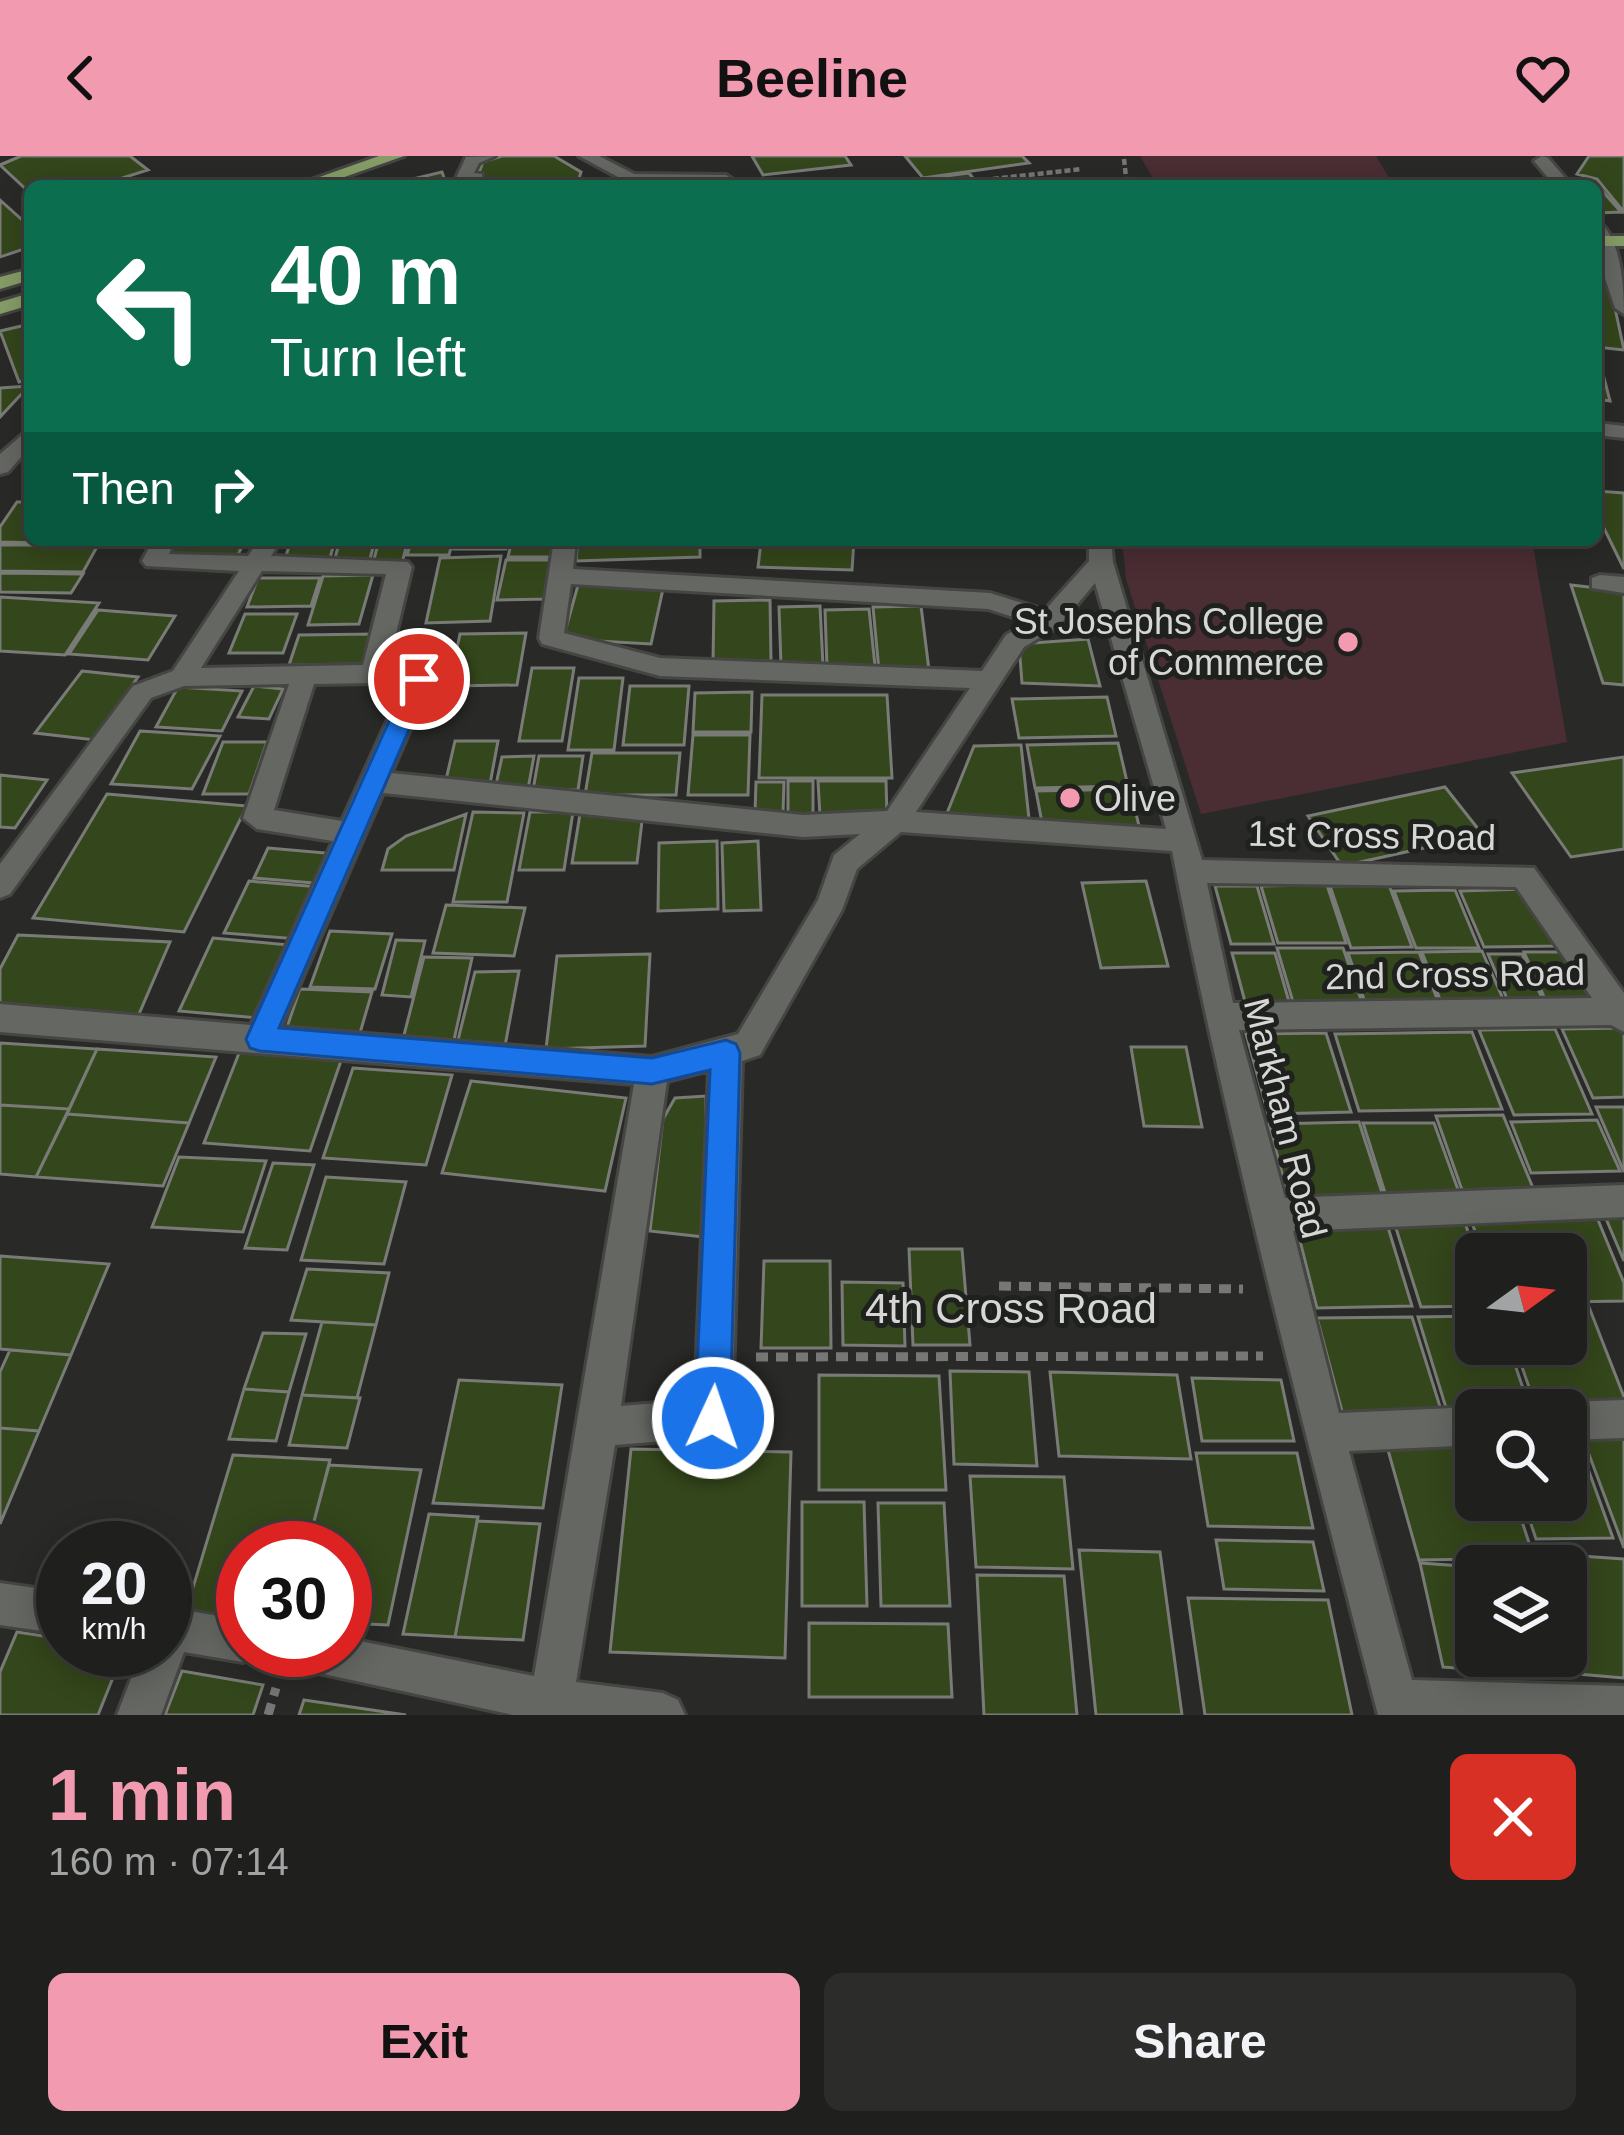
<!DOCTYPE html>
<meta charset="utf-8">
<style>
:root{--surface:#1f201d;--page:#2c2d2a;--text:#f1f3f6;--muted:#a1a3a4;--line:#3c3e3b;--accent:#f29ab0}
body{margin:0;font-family:Helvetica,sans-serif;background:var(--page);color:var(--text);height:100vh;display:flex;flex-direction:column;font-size:45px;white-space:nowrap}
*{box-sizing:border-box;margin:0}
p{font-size:39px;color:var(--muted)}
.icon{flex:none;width:66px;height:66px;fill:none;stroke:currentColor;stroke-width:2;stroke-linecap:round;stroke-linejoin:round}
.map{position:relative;height:1559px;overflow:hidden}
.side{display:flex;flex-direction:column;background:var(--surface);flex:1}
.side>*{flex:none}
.hud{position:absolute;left:24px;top:24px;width:1578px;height:366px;border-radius:18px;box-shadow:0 6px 30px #0003,0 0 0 3px var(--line);background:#0b6e4f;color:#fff;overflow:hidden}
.needle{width:78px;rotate:75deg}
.buttons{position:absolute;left:1455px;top:1077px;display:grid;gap:24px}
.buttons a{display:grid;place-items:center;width:132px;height:132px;border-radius:18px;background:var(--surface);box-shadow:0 6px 30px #0003,0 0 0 3px var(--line);font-size:60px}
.speed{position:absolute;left:36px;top:1365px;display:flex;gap:24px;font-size:60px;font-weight:700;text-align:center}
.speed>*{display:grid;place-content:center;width:156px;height:156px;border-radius:50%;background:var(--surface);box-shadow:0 6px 30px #0003,0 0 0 3px var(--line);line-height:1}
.speed small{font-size:30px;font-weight:400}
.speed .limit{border:18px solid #d22;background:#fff;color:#111}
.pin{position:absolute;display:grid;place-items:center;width:102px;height:102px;color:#fff;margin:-51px;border:6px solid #fff;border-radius:50%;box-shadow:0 3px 12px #0007}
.me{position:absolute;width:132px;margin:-66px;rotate:3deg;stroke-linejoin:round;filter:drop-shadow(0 0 9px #0008)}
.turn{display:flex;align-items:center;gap:42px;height:252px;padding:0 48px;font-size:54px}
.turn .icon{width:156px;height:156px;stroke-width:2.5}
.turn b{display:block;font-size:84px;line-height:102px}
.then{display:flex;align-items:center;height:114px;padding:0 48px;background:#0003;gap:24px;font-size:45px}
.round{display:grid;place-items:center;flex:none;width:126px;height:126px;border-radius:18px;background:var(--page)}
.headline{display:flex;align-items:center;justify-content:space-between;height:204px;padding:0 48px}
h1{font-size:72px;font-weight:600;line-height:90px;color:var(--accent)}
.button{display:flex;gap:24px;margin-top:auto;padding:24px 48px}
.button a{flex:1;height:138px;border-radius:18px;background:var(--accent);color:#111;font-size:48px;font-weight:600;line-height:138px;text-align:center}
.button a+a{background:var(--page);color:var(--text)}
header{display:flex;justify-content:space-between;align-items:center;height:156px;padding:0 48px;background:var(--accent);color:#111;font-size:54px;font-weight:600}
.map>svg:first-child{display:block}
.green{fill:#4b2d34}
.building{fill:#34461b;stroke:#797b77;stroke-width:3}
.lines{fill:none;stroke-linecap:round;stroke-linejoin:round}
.minor-casing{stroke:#454643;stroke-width:6}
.major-casing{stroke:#454643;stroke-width:6}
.path-far1{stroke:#777875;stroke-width:4.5;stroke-dasharray:6 3;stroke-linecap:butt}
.path{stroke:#777875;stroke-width:9;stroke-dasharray:12 8;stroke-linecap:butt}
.minor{fill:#656763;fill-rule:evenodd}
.major{fill:#869d67;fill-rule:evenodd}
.route{fill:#1a73e8;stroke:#114b97;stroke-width:3}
.poi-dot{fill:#f29ab0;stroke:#1f211e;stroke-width:4.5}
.labels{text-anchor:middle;stroke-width:10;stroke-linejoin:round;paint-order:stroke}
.poi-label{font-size:36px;fill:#d7d8d6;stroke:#1f211e;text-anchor:end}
.street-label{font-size:36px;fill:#d7d8d6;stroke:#1f211e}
.near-street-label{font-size:42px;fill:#d7d8d6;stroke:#1f211e}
</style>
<header><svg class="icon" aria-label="back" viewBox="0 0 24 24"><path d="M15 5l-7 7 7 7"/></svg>Beeline<svg class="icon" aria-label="heart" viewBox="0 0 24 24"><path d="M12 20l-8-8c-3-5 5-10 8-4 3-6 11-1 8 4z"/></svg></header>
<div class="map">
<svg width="1624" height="1559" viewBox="0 0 1624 1559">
<rect width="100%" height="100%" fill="#292a27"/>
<path class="green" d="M1140,0H1376L1394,30L1157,29Z
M1122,384H1532L1567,586L1201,658L1126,423Z"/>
<path class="building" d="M21,0H130L148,14L97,30H30V37L0,9Z
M502,0H554L581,16L577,30H474L483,6Z
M752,0H845L851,9L763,19Z
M905,0H1022L1029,7L923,22Z
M1589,0H1624V56L1597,23L1577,18Z
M442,16L447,30L392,28Z
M969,17L979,30L883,28Z
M1568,29H1597L1621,56L1596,57V30Z
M0,44L30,71V91L0,101Z
M1596,127L1610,129L1624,194L1596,191Z
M30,168V224L19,226L0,175Z
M1596,191L1610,245L1596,243Z
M29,230L0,261V232Z
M1596,335L1624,337V413L1596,356Z
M17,346H30V384L43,387L0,386V371Z
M170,384H245L237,401L161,400Z
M291,384H335L330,402L285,403Z
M340,384H375L369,407L333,409Z
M379,384H408L402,407H373Z
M412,384H453L449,399H407Z
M457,384H508L506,393H454Z
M512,384H557L554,401H508Z
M578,384H700V401L576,405Z
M820,384H854L852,414L758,411L761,386L820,388Z
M0,389H98L83,416L0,415Z
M501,400L490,465L426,467L440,402Z
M506,404H556L549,443L497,444Z
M0,417L83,418L71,437L0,436Z
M373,419L359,468L308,469L323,420Z
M258,422H320L311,450L247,451Z
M578,429L663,433L651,488L563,483Z
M1571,429L1624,435V529L1603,527Z
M0,441L99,447L65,499L0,495Z
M770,444L771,505L713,506L714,445Z
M820,450L823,510H781L779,451Z
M921,450L929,514L879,515L873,451Z
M869,453L875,510L827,511L825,454Z
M98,454L175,460L148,504L69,498Z
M245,458H297L283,497H229Z
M526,477L517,529L449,530L460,478Z
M375,478L367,508L289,509L299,479Z
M1088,483L1100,530L1022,527L1019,488Z
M532,512H574L562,585H519Z
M82,515L138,521L95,584L35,577Z
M579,522H623L614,594H568Z
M254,530L283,533L269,563L238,561Z
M630,530H689L684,589H623Z
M178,531L242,535L222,575L156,571Z
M752,536L751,576H693L695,537Z
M762,539H887L892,622H759Z
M1107,541L1116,580L1019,582L1012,543Z
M140,575L220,580L192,633L111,628Z
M693,579H750L748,639H688Z
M455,585H498L490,628H445Z
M223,586H267L249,638H203Z
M1118,587L1128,630L1035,632L1027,589Z
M1021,589L1030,672L947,657L974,590Z
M592,597H680L676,639H585Z
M534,600L528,633H495L502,601Z
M539,600H583L578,634H533Z
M1624,601V693L1571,701L1512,617Z
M0,619L47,624L15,672L0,671Z
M788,625H813V661H788Z
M818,625H886L887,660H820Z
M756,626H784L783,657H755Z
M1445,631L1483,679L1342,710L1308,660Z
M1130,633L1139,670L1043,672L1036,635Z
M107,638L247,650L184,776L33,762Z
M473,656L524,657L507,746H453Z
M530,656H573L564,714H519Z
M643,657L637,707H572L580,658Z
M466,658L454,714H382L388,693L406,680Z
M717,685L718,753L658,755L659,687Z
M758,685L761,754L724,755L722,687Z
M268,692L337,698L325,728L254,722Z
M249,725L320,731L298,783L224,777Z
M1146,725L1168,810L1101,812L1082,727Z
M1327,729L1346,787H1278L1261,730Z
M1389,729L1412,791L1351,792L1330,730Z
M1215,730H1257L1274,788H1231Z
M1530,733L1556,790L1484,791L1460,735Z
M1455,734L1479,792H1416L1394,735Z
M446,749L525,752L514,800L433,797Z
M330,775L392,778L375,833L310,831Z
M18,779L170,786L136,865L0,859V813Z
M213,782L289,789L258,862L179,855Z
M396,784L425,785L411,841L382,839Z
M1277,792H1343L1365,855L1296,856Z
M1482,795L1507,852L1444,854L1422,796Z
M1419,796L1441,853L1368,855L1348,797Z
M1524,796H1570L1592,844L1546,845Z
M1232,797H1275L1292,856L1248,857Z
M650,798L645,890L546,893L557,800Z
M1488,798H1522L1546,851L1511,852Z
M424,801L472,802L454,884L403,883Z
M519,815L505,890L457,888L475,816Z
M300,833L372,836L360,877L286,874Z
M1624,872V941L1593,942L1562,873Z
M1555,873L1592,958L1514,959L1479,874Z
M1472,876L1502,953L1359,955L1335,878Z
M1326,877L1351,956L1268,958L1246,878Z
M0,887L97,893L69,953L0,949Z
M1131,891H1186L1202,971L1144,970Z
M241,892L343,899L310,995L204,987Z
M97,893L216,901L189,967L67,958Z
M353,912L452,919L426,1009L323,1002Z
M471,925L626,942L605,1035L442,1017Z
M706,940L704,1081L650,1075L663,963L675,942Z
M0,949L69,953L36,1021L0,1018Z
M1596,951H1624V1016Z
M67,958L189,967L163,1030L36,1021Z
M1503,959L1533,1032L1462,1034L1436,960Z
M1597,964L1620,1015L1531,1017L1511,966Z
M1359,966L1385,1046L1290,1048L1269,968Z
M1363,967H1434L1461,1042L1387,1043Z
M179,1001L266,1005L243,1076L152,1071Z
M273,1007L314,1009L287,1094L245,1092Z
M326,1021L406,1026L384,1108L301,1104Z
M1624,1057V1105L1604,1058Z
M1596,1059L1624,1127V1145L1566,1146V1098H1483L1470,1061Z
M1464,1064L1476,1099V1150L1421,1151L1394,1066Z
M1387,1068L1412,1150L1317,1152L1296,1069Z
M909,1093H962L970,1189H913Z
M0,1100L109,1108L71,1199L0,1193Z
M764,1105H830L831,1192H761Z
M307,1113L389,1117L376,1169L291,1164Z
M842,1126L903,1127L905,1190L843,1189Z
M1589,1151L1624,1241V1254H1537L1514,1188H1566V1152Z
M1476,1160V1188H1508L1530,1253L1447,1255L1418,1161Z
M1412,1161L1442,1257L1343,1259L1317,1162Z
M322,1166L376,1169L357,1242L302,1239Z
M263,1177L306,1178L289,1236L244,1233Z
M10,1194L71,1199L39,1275L0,1272V1216Z
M950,1215L1029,1216L1037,1310L954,1308Z
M1050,1216L1177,1219L1191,1303L1059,1300Z
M819,1219L939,1220L946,1334H819Z
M1192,1222L1281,1224L1294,1285H1202Z
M459,1224L562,1229L543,1352L433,1347Z
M244,1233L289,1236L276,1285L229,1283Z
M302,1239L360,1242L347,1292L289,1289Z
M0,1272L39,1275L0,1368Z
M1581,1277H1624V1392Z
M1566,1285H1578L1613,1382L1536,1383L1523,1344H1566Z
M1476,1286V1344H1515L1534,1402L1419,1404L1386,1287Z
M631,1293L791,1296L785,1502L610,1496Z
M1196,1297H1297L1313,1372L1208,1370Z
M233,1299L330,1304L307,1392H243V1461L185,1458Z
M329,1309L421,1314L388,1469L345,1467V1392H307Z
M970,1320L1064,1321L1073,1413L976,1411Z
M802,1346H864L867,1450H802Z
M878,1347H944L950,1450H881Z
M429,1358L478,1361L455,1481L403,1478Z
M477,1365L540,1368L523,1484L455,1481Z
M1216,1384L1313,1386L1324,1435L1224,1433Z
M1079,1394L1160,1396L1182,1559H1096Z
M1536,1397L1624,1403V1522L1566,1517L1562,1500H1566V1410H1539Z
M1420,1407L1476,1411V1500H1558L1563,1520L1443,1511Z
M977,1419L1064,1420L1077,1559H984Z
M1188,1442L1328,1444L1352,1559H1205Z
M809,1467L948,1468L952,1541H809Z
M17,1476L63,1483V1494H124L98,1559H0V1516Z
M182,1515L263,1529L253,1559H165Z
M304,1544L406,1559H299Z"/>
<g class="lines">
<g class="minor-casing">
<path id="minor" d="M495,0L479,7L474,17L482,18V26L464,27L456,22L466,1Z
M579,0H599L634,18L726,19L734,24L733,30L631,28Z
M1542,0L1548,2L1572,30H1555L1534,5Z
M1596,64C1621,78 1624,131 1624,158L1615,152L1596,95Z
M1596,267L1624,270V282L1596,279Z
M30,272V291L8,316L0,318V298Z
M153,384H175L169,398L248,400L259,384H281L271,400L408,406L412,411L388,511L419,514L432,523L391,617L803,659L887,655L970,532L660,520L542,488L539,482L554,384H576L573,413L990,437L1045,454L1089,405V384H1111L1113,406L1202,704L1534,712L1624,837V876L1611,869L1239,874L1285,1042L1624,1029V1061L1293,1075L1339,1257L1476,1251L1484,1254H1476V1289L1349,1295L1412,1524L1624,1530V1559H1378C1304,1272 1229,987 1172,695L901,676L857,713L842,754L760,899L742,905L732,1262L727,1276L713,1281L615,1289L576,1526L663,1537L678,1544L685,1559H513L282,1509L276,1494H345V1482L534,1520L634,928L0,876V848L251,869L333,685L257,673L243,662L289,528L184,530L151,542L10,738L0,742V708L133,530L173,515L239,415L146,410L142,405ZM262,415L386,418L363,509L201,512ZM1095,427L1166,673L916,656L1024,491L1059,470ZM571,428L988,453L1029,466L1006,479L982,515L660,502L564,477ZM374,527L403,530L342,665L274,654L314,528ZM383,637L803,681L860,678L834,699L818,744L738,878L652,901L281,871ZM1207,727L1516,731L1592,842L1233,847ZM709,914L695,1244L621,1250L667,925Z
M1600,419L1624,421V437L1592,432V422Z
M1624,1244V1282L1566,1284V1254H1551L1566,1246Z
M0,1427L63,1436V1478L0,1469Z
M165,1451L243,1464V1494H261L258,1500L243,1506L184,1496L161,1559H117L142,1494H165Z"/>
</g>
<g class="major-casing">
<path id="major" d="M379,0H404L319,30H294Z
M1596,80H1624V90H1596Z
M30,113V124L0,133V121Z
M30,137V149L0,158V146Z"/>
</g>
<path class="path-far1" d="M1124,3L1127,30
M975,25L1082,13"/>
<path class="path" d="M999,1130L1243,1133
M756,1201L1263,1200
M268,1559L276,1532"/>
<use href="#minor" class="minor"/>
<use href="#major" class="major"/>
</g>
<path class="route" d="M419,515L431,523L279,872L652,902L726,884L736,888L740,897L730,1262L725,1274L713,1279L700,1274L695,1262L710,914L652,928L260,895L250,892L246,883L408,523Z"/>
<g class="poi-dot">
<circle cx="1348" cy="486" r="12"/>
<circle cx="1070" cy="642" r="12"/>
</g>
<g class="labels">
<g class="poi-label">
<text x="1324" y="478">St Josephs College<tspan x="1324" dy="41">of Commerce</tspan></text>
<text x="1094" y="655" text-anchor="start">Olive</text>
</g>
<g class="street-label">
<text transform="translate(1372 679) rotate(1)" y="13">1st Cross Road</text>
<text transform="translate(1455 818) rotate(-1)" y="13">2nd Cross Road</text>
<text transform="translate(1286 962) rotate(76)" y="13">Markham Road</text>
</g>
<g class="near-street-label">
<text x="1011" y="1167">4th Cross Road</text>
</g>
</g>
</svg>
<div class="buttons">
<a><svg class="needle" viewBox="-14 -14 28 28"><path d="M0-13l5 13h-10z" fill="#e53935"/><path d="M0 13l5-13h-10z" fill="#a1a3a4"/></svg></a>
<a><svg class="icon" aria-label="search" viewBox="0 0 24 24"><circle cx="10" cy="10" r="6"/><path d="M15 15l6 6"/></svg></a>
<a><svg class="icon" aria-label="layers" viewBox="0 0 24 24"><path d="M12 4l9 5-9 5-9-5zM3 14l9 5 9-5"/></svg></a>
</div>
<div class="speed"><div>20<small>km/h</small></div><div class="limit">30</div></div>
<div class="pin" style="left:419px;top:523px;background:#d93025"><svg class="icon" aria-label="arrive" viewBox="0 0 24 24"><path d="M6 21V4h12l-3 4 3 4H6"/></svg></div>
<svg class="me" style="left:713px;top:1262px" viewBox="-20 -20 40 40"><circle r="17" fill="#1a73e8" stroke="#fff" stroke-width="3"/><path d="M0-11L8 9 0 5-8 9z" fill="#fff"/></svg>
<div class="hud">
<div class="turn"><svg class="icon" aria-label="left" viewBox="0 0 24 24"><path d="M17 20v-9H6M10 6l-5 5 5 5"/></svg><div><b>40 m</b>Turn left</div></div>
<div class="then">Then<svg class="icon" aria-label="right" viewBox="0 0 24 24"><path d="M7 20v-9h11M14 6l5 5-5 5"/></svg></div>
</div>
</div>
<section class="side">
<div class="headline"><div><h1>1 min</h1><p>160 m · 07:14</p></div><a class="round" style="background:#d93025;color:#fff"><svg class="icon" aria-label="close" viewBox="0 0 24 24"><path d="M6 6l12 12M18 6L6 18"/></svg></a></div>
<div class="button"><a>Exit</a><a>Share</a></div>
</section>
